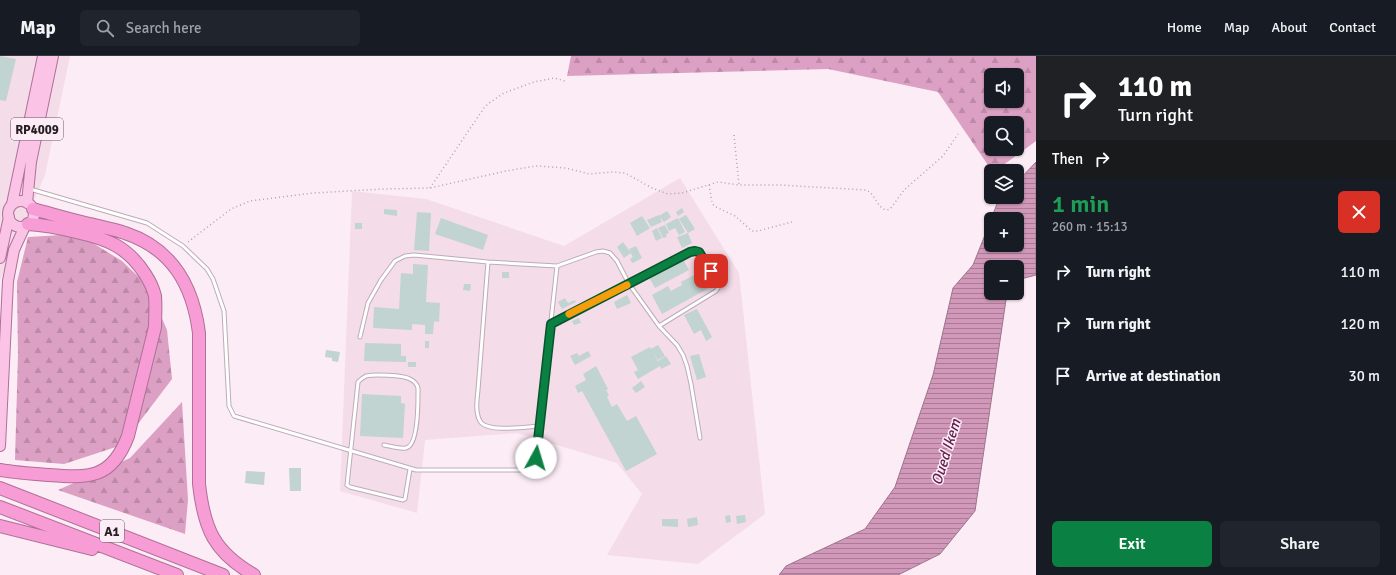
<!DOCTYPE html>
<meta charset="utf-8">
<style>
:root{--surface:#171b24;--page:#20242c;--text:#f1f3f6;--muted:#9ea1a6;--line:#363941;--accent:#0b8043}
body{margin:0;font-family:Signika,sans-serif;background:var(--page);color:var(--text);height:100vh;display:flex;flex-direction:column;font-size:15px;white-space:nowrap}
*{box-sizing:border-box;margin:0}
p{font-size:13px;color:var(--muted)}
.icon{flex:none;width:22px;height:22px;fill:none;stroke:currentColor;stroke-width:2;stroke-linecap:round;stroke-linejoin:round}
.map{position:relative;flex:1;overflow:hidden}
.panel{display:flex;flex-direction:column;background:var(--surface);width:360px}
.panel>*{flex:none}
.guide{background:#202124;color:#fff;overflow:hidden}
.controls{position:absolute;left:984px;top:12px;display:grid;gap:8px}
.controls a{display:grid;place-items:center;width:40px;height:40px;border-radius:6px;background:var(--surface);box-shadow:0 1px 3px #0004;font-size:20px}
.pin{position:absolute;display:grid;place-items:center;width:34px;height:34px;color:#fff;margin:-17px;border-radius:8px;box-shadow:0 2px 6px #0006}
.me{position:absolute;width:44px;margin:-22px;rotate:6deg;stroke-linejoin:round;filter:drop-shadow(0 0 3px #0008)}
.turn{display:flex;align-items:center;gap:14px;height:84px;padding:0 16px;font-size:18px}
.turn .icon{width:52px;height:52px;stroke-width:2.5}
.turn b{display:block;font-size:28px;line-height:34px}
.then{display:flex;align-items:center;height:38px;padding:0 16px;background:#0003;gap:8px;font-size:15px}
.round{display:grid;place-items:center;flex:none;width:42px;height:42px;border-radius:6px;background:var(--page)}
.headline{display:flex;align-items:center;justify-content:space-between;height:68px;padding:0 16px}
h1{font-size:24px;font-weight:600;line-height:30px;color:#1e9e55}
.primary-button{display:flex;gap:8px;margin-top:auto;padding:8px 16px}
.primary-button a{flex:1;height:46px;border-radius:6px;background:var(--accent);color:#fff;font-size:16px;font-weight:600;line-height:46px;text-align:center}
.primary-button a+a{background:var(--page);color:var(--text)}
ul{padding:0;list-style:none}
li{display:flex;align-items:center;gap:12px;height:52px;padding:0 16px}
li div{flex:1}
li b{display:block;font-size:15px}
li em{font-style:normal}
header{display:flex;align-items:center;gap:24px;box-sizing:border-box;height:56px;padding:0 20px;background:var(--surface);border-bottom:1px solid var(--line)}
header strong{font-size:19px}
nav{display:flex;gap:22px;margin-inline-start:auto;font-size:14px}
.search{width:280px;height:36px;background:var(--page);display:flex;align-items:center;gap:10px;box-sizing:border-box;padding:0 14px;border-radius:6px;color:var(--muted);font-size:15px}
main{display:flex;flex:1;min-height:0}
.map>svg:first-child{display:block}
.built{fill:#f4dce9}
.forest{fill:url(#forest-firs);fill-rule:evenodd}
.water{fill:url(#water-rules);stroke:#9d748d}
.building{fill:#c1d4d1}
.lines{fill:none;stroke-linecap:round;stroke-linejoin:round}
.service-casing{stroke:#bcadb6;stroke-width:5}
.primary-casing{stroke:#ae7097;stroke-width:12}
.motorway-casing{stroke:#ae7097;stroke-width:14}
.path{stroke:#b1a4ab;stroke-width:1.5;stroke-dasharray:1 3;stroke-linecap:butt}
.service{stroke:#fff;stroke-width:3}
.primary{stroke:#fbc4e6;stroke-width:10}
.motorway{stroke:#f89cd5;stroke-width:12}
.route-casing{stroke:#07532c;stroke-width:10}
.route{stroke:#0b8043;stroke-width:7}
.slow{stroke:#f59e0b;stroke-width:7}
.labels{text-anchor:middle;stroke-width:3;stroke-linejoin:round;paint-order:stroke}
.shield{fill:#fcecf5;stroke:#665c62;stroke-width:1}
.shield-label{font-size:13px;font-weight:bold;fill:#251f23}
.water-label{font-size:15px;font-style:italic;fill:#64204e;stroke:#fcecf5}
</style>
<header>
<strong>Map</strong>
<div class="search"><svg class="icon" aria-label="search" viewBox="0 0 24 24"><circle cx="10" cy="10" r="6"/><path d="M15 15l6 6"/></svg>Search here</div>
<nav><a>Home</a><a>Map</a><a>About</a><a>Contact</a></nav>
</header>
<main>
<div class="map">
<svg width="1036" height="519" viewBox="0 0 1036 519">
<defs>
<pattern id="forest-firs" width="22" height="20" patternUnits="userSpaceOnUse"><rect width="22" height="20" fill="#dba0c3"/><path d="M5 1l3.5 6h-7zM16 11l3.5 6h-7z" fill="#bc89a7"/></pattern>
<pattern id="water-rules" width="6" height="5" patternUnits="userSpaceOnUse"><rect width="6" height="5" fill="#d198ba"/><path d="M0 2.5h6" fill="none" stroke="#a97b97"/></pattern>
</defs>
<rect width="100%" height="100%" fill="#fcecf5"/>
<path class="built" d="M0,0H70L45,119L0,224Z
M680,122L739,217L765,458L698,508L607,499L642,438L617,407L517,377L425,384L417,457L340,435L352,135L426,143L564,190Z"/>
<path class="forest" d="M571,0H1036V85L995,115H992L938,36L828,13L567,20ZM991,19H1017V45H991ZM991,67H1017V93H991Z
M78,178L122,205L148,230L167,274L172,323L122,389L64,408L15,404L18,299L17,226L28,181Z
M182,346L188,444L185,478L58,434L130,402Z"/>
<path class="water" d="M1036,106V219L1017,224V211H991V237H1007L975,455L940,498L898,519H779L786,510L865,473L895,431L933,319L953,232L973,209L991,164V189H1017V163H991L997,148L1004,141H1017V126Z"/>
<path class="building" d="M0,0L16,3L6,45L0,44Z
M682,152L684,156L678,160L676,156Z
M384,153L397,154V160L384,158Z
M667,155L671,161L664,166L659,160Z
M417,156L431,157L429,195L414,194Z
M659,159L662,166L651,171L647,164Z
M686,159L695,173L688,177L679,163Z
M642,160L650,172L637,180L630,167Z
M441,162L488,179L483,194L435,178Z
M678,162L685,176L679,179L675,172L669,175L666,168Z
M355,167H362V173H355Z
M665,169L669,177L666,178L667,181L663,182L658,172Z
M657,172L662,182L656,185L652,175Z
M688,177L692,187L682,192L677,181Z
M623,186L631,197L624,202L617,191Z
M636,190L642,202L635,206L629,193Z
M633,201L635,206L632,207L630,203Z
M683,203L689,214L655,232L649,221Z
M413,208L428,209L426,246L440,247L439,266L434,265L433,278H425V269L412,268V274L373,272L374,251L399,253L401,217L413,218Z
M502,216H509V222H502Z
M700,216L709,232L662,258L652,239L668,230L671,235L682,229L681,226Z
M464,228H471L470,235L463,234Z
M627,239L631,247L617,253L614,246Z
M565,242L568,247L575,244L576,246L562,253L558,246Z
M697,253L712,281L706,285L701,274L694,278L684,259Z
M579,262L581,267L574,269L572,265Z
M425,285H429V292H425Z
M365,287L401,288V300H406V306L364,305Z
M658,289L665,300L658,304L651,293Z
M650,291L658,305L666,300L671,308L661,313L660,310L638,323L634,316L638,314L631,301Z
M326,294L340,296L338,306L332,305V302L325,301Z
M588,295L591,300L575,309L570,300L577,297L579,300Z
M699,298L706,321L697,324L690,300Z
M408,306H416V311H408Z
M596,310L608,333L606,334L609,339L607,341L612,351L617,348L627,365L636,360L657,398L626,415L582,335L578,337L575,330L586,324L583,318Z
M641,325L645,331L636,337L632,332Z
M362,338L401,340V347L405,348L403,382L360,380Z
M289,412H301V435H290Z
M246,415L265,416L264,429L245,427Z
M730,459L731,466L726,467L725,460Z
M745,459L746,466L737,468L736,460Z
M697,461L698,469L688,471L687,463Z
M662,463H678V471L662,470Z"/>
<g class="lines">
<g class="service-casing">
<path id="service" d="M30,133L147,167L183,190L207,213L213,223L224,255L229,350L234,360L416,414H520C529,413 532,409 536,401L557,210
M488,206L557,210L596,196L603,195L610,197L617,205L629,228L659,270L677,289L683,299L687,310L691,328L700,382
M551,268L690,196L695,195L699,196L718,228V232L716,235L659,270
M360,281L368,247L381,224L395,205L405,200L414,199L488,206L478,334C477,344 475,356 480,365C486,377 527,371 540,370
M384,389C390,390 399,393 406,392C419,390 418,343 418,332C417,328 414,325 410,323C403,319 373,318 366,320C362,322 360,324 358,326L347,429L350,431L403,444L405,443L410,413"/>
</g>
<g class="primary-casing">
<path id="primary" d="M8 158a13 13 0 1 1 26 0a13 13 0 1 1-26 0Z
M27,147L31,106L53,0
M12,148L43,0
M0,202L9,161
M0,390L8,225L14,194L25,170"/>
</g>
<g class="motorway-casing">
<path id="motorway" d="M33,153C52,158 71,164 90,168C101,171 114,173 125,177C173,193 193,230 199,277V428C204,473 214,496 254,519
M0,414C16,417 33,418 49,419C89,422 112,423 128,380L155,271C155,261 156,250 155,240C153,232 149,224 145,218C127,190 107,183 76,176C60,172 45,169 28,168
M0,432L223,519
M0,451L177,519
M0,470L92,493"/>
</g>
<path class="path" d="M734,79L739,129
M709,129L712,146L714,150L735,160L752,175H758L792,166
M430,132L467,77L484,52L489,47L504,37L534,26L554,22L565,25
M188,186L231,153L250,145L313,137L383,133L430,132L506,115L536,110L566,112L589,118L612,116L625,117L652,132L668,138L682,137L718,126L739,129H780L866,134C876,138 877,153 887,154L890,153L894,148L904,134L943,100L958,78"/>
<use href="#service" class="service"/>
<use href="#primary" class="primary"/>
<use href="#motorway" class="motorway"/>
</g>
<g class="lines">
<g class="route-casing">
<path id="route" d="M536,402L551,268L690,196L695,195L699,196L711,215"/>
</g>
<use href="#route" class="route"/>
<path class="slow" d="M569,258L627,229"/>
</g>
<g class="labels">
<g class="shield">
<rect x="11" y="62" width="52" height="22" rx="3"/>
<rect x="100" y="464" width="24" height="22" rx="3"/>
</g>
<g class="shield-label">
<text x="37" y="78">RP4009</text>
<text x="112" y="480">A1</text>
</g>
<g class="water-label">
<text transform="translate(946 396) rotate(-73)" y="5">Oued Ikem</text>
</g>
</g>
</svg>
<div class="controls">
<a><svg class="icon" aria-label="sound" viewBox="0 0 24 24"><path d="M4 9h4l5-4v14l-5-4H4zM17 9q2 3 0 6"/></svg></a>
<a><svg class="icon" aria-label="search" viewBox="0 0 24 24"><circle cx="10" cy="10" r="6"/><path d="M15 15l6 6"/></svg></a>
<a><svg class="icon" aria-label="layers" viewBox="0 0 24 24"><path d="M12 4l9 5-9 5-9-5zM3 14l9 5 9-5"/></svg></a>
<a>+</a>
<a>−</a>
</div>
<div class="pin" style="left:711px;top:215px;background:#d93025"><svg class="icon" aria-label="arrive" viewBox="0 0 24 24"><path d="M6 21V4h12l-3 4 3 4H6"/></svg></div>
<svg class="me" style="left:536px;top:402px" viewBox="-20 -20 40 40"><circle r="19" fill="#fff"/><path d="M0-13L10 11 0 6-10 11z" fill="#0b8043"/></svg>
</div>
<section class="panel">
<div class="guide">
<div class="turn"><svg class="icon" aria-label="right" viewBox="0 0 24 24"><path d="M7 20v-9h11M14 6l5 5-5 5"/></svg><div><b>110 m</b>Turn right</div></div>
<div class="then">Then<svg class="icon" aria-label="right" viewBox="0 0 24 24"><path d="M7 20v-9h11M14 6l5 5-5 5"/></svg></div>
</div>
<div class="headline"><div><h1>1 min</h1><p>260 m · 15:13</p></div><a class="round" style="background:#d93025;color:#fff"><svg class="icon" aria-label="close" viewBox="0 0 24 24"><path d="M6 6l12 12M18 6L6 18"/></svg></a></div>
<ul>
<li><svg class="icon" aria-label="right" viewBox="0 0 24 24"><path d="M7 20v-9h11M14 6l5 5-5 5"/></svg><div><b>Turn right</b></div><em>110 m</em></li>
<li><svg class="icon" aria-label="right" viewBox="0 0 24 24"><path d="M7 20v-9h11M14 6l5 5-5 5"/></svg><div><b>Turn right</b></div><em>120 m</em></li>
<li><svg class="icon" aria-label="arrive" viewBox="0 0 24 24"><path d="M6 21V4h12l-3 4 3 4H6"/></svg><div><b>Arrive at destination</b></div><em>30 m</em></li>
</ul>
<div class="primary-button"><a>Exit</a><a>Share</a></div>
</section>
</main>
